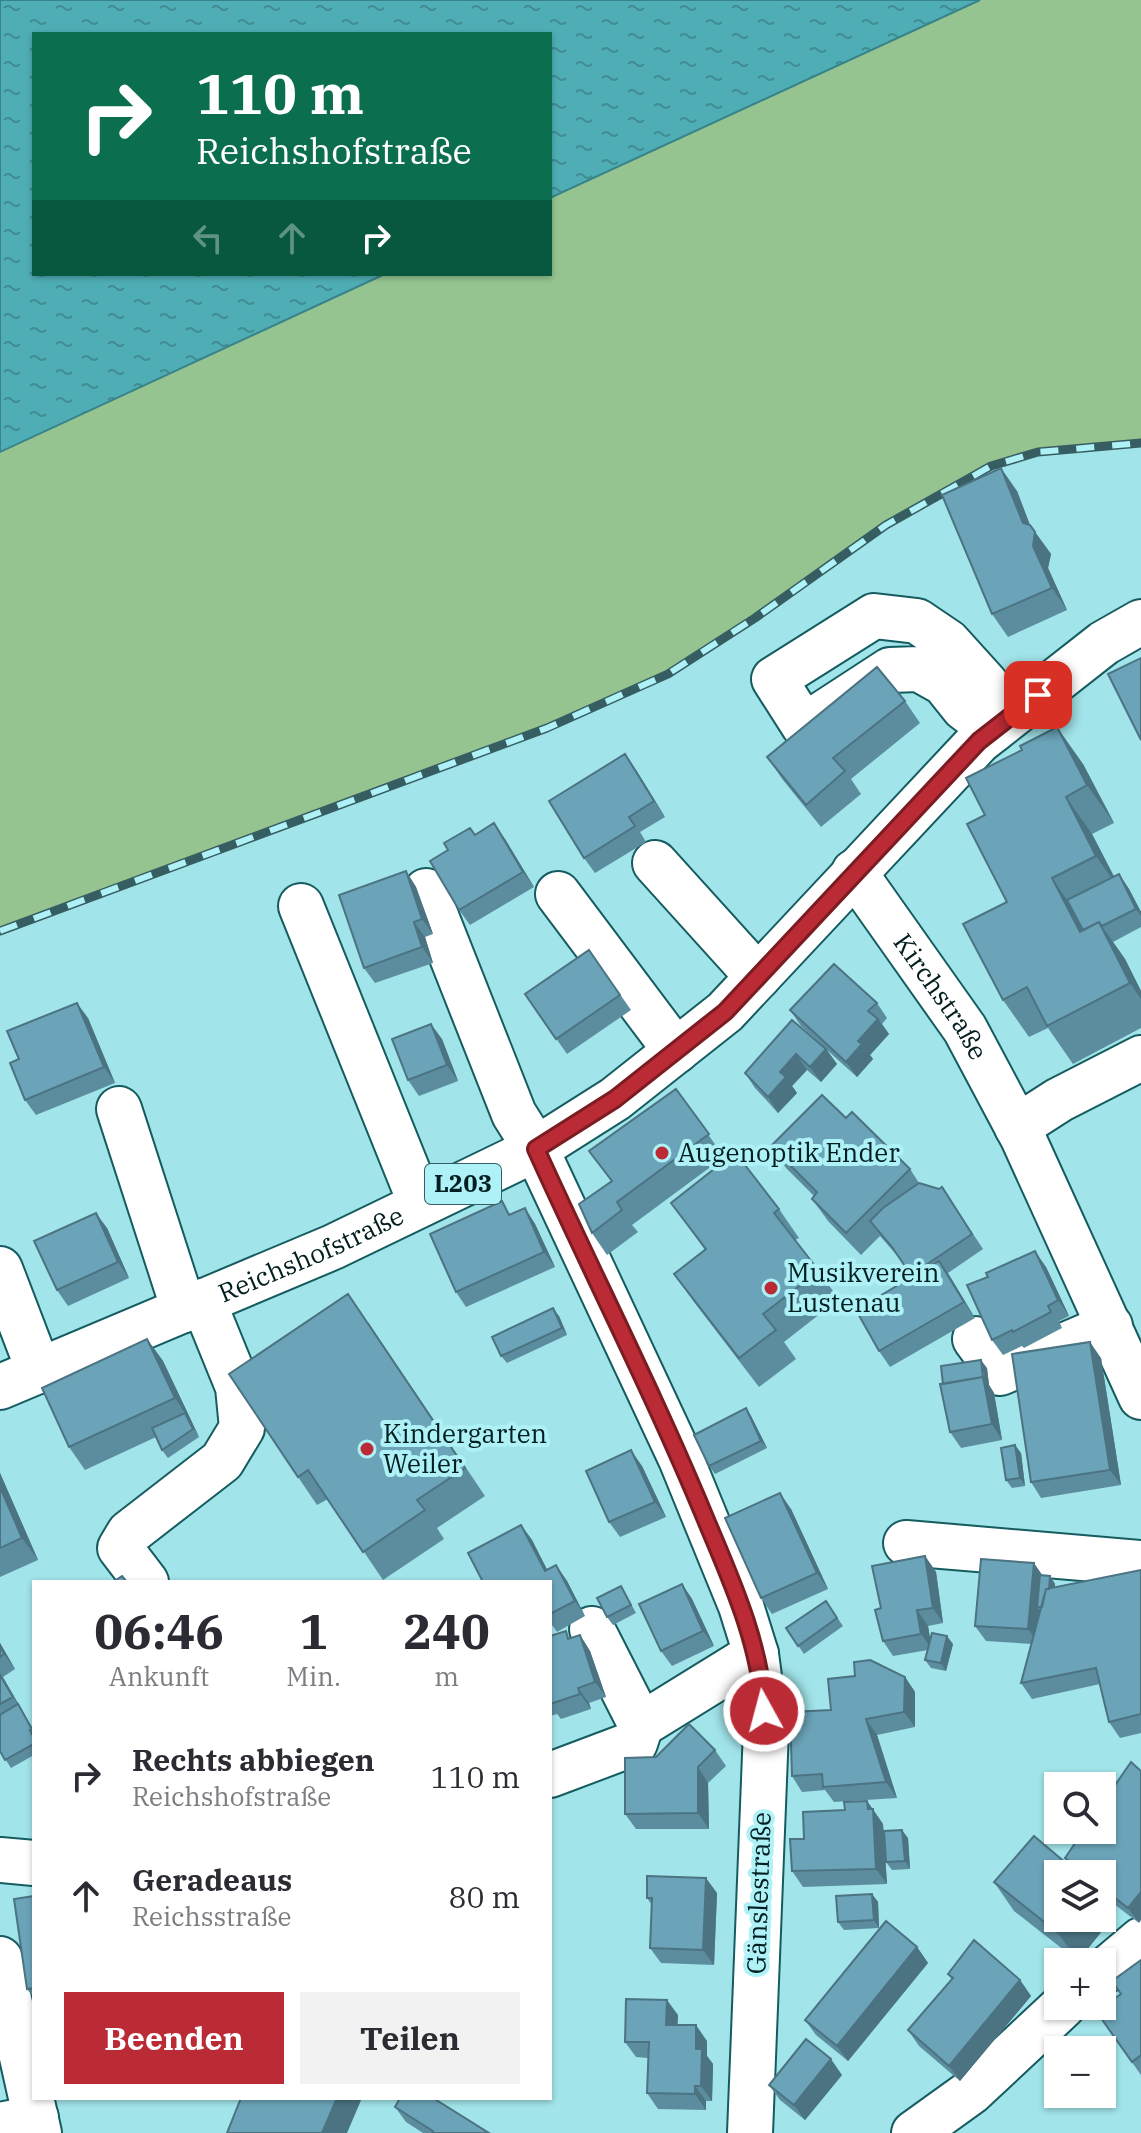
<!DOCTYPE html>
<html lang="de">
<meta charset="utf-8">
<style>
:root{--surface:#fff;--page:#f2f2f3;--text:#2b2b33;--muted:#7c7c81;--accent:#bb2b35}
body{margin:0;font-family:"IBM Plex Serif",serif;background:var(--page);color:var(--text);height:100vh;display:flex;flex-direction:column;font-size:30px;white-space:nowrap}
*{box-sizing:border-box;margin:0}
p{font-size:26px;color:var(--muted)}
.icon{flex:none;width:44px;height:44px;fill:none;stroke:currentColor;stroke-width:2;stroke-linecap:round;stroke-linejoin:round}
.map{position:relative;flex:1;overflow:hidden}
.side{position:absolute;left:32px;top:1580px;width:520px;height:520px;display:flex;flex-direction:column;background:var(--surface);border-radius:0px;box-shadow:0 2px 6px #0004}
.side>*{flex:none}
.guide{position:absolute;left:32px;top:32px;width:520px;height:244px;border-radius:0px;box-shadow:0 2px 6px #0004;background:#0b6e4f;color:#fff;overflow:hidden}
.buttons{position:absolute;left:1044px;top:1772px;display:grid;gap:16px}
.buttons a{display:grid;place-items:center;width:72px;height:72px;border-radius:0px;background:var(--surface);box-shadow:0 2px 6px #0004;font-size:40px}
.pin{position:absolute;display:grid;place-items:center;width:68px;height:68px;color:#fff;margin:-34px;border-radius:16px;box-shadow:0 4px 12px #0006}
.me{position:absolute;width:88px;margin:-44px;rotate:353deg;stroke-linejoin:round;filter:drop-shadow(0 0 6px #0008)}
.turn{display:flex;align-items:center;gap:28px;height:168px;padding:0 32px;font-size:36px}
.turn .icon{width:104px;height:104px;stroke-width:2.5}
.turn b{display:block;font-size:56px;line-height:68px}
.lanes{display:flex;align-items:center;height:76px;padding:0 32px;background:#0003;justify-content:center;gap:40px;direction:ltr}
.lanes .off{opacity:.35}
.eta{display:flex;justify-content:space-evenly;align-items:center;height:136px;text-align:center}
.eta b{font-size:48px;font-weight:700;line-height:56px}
.action{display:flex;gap:16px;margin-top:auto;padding:16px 32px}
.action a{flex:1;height:92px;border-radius:0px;background:var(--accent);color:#fff;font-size:32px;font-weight:700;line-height:92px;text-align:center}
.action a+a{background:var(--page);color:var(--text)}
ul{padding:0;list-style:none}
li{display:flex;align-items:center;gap:24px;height:120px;padding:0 32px}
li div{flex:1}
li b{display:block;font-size:30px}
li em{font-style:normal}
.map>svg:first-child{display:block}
.grass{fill:#95c491}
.water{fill:url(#water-ripples);stroke:#388389;stroke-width:2}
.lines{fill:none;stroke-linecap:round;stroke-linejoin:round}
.minor-casing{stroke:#155c61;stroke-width:48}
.major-casing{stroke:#155c61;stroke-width:48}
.minor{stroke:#fff;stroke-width:44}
.major{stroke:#fff;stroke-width:44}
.rail-casing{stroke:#365e62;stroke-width:9}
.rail{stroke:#aef1f7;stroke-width:6;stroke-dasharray:18;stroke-linecap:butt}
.wall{fill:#5c8d9f}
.shaded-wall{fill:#4b7382}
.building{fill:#6ba4b9;stroke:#4b7382;stroke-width:2}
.route-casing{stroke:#7a1c22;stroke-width:20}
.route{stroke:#bb2b35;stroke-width:14}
.poi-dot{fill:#bb2b35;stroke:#aef1f7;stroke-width:3}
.labels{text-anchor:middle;stroke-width:8;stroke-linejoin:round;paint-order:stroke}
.shield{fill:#aef1f7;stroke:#365d61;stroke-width:2}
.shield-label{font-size:24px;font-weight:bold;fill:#031e21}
.street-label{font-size:26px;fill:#031e21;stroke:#aef1f7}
.poi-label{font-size:26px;fill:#031e21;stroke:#aef1f7;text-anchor:start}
</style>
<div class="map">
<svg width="1141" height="2133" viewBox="0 0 1141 2133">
<defs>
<pattern id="water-ripples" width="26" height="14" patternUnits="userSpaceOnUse" patternTransform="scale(2)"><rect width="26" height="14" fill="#4faeb5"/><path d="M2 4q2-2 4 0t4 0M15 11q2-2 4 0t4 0" fill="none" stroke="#3f8d93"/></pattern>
</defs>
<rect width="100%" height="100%" fill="#a1e4e9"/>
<path class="grass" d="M980,0H1141V443L1038,452L991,466L886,525L755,618L668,674L547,728L0,931V452L385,274H550V198Z"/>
<path class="water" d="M0,0H980L550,198V34H34V274H385L0,452Z"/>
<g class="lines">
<g class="minor-casing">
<g id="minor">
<path d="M874,616L917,621L948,642L986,684L993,730L964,708L944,683L919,669L890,670L804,726L774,679Z"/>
<path d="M655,863L758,977"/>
<path id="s1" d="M854,872L965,1029L1023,1138L1141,1397"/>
<path d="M426,891L514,1114L536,1149L681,1459L741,1606L756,1654L766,1730L750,2133"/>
<path d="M558,894L676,1051"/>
<path d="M301,906L421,1204"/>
<path d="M119,1109L184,1310"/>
<path d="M1017,1127L1059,1100L1141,1058"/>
<path d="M0,1269L39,1371"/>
<path d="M975,1339L1000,1373L1110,1326"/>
<path d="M906,1543L1141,1563"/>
<path d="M146,1582L120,1548L129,1533L222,1461L242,1428L238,1387L203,1301"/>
<path d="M592,1629L641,1725"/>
<path d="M550,1775L635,1743L641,1725L756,1654"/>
<path d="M0,1860L34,1863"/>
<path d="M0,1959L39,2133"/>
<path d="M1102,1973L1141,1940"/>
<path d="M0,2125L36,2118"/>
<path d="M914,2133L971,2092L1063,2006"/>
</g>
</g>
<g class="major-casing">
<g id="major">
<path id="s2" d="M0,1387L333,1247L536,1149L615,1099L725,1012L979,741L1104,643L1141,622"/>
</g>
</g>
<use href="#minor" class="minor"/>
<use href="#major" class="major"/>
<g class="rail-casing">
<path id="rail" d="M0,931L547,728L668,674L755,618L886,525L991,466L1038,452L1141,443"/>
</g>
<use href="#rail" class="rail"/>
</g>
<path class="wall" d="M1017,491L1030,525L1051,554L1048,568L1067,610L1008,637L992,614Z
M905,701L920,723L851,779L861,794L821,827L783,780L767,757Z
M1083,764L1114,823L1092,834L1114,876L1119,874L1129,889L1141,912V927L1113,942L1125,959L1141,991V1028L1073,1064L1048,1028L1029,1037L1003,1000L1007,902Z
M636,770L665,817L640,832L646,842L595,873L584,858Z
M475,835L505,839L534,887L470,925L459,910Z
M406,871L416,887L433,934L425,937L433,963L375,983L364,968Z
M589,950L631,1010L567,1054L525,994Z
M877,1003L887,1018L882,1024L889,1034L870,1055L873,1059L857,1077L827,1050L837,1064L821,1082L807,1070L792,1086L797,1093L778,1113L755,1088L745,1073L821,1044L801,1026L790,1010Z
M88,1018L115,1083L36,1115L25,1100L19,1059Z
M442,1039L458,1081L419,1096L408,1080Z
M676,1089L724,1157L632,1225L638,1232L607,1255L592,1233L611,1181L589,1151Z
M846,1118L910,1169L919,1183L939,1189L942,1187L983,1249L948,1273L975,1318L890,1367L879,1351L912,1277L901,1260L880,1236L861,1255L828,1221L812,1199L814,1196L786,1168L771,1146Z
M671,1203L779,1209L799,1238L795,1240L839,1299L784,1342L796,1359L759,1387L694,1302L674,1274L705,1250Z
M525,1208L535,1224L555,1267L466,1307L456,1292L512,1214Z
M107,1228L129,1278L68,1306L57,1290Z
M1046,1267L1069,1316L1059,1321L1062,1328L1024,1348L1022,1346L1003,1355L992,1340Z
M559,1316L567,1335L507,1363L501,1356Z
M368,1322L485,1496L437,1528L444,1539L383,1580L328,1499L317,1505L298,1477Z
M147,1339L163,1361L199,1437L168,1458L162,1450L156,1437L85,1470L69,1447Z
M1101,1358L1121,1485L1041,1498L1031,1482Z
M987,1368L989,1385L994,1393L1002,1440L961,1448L950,1432Z
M746,1408L751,1416L767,1448L715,1474L709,1466Z
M1021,1453L1025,1486L1012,1488L1006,1480Z
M642,1466L666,1517L620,1537L609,1522Z
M0,1473L38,1560L0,1577Z
M791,1509L828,1589L772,1614L761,1598Z
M521,1525L532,1540L547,1570L556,1565L567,1581L585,1616L557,1632L550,1622V1582Z
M925,1556L936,1572L943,1623L928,1626L930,1639L953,1644L946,1671L931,1668L925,1660L928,1650L893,1656L883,1641L881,1608Z
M1141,1570V1733L1120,1738L1109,1722L1100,1684L1032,1699L1021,1683L1032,1644L986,1641L975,1626L1043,1575L1050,1576L1055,1584V1588Z
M682,1584L692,1599L714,1646L672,1666L661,1651Z
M621,1586L636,1613L613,1625L607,1617Z
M826,1601L843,1626L804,1654L786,1628Z
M580,1635L590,1651L606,1697L589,1703L591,1709L561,1719L557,1714L550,1716V1636L571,1638Z
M0,1643L15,1669L3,1677L34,1731V1755L11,1768L0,1751Z
M905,1677L915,1692V1727L877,1735L897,1798L834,1802L825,1790L802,1792L792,1776L831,1710Z
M715,1750L726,1766L708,1783L709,1829H636L625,1814L656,1757Z
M867,1801L883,1824L887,1884L803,1887L792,1871L804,1839L845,1810Z
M1084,1830L1139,1923L1102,1895V1874H1058L1114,1916L1078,1961L1014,1911L994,1882L1071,1867L1065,1858Z
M908,1838L910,1869L892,1870L886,1862Z
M717,1893L714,1965L661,1963L650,1948L652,1905L647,1898Z
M872,1894L878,1902L879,1928L844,1930L838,1922Z
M34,1896V1998L27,1989Z
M917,1947L928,1963L848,2061L816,2035L805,2020Z
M1141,1960V2075L1096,2011L1121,1994Z
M948,1974L1020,1980L1031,1996L960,2081L919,2046L908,2030L952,1980Z
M678,2015L677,2025L707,2041V2056L713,2064L712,2101H706V2110L658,2109L647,2093L648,2058L636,2057L625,2042Z
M842,2075L805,2120L780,2100L769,2085Z
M395,2107L489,2133H423L406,2122Z"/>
<path class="shaded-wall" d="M1001,468L1017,491L1034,536L1035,532L1051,554L1048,568L1067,610L1052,588L1023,523Z
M1057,727L1083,764L1114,823L1087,785Z
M625,754L636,770L665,817L654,801Z
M1066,797L1092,834L1122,893L1096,856Z
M494,823L505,839L534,887L523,872Z
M406,871L416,887L433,934L422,919Z
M1119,874L1129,889L1141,912V916L1136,909Z
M1052,878L1078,916L1088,934L1080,932Z
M414,922L425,937L433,963L422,947Z
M1099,922L1125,959L1141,991V999L1130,983Z
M77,1003L88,1018L115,1083L104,1067Z
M878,1019L889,1034L870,1055L873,1059L857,1077L846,1062L858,1041Z
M431,1024L442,1039L458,1081L447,1065Z
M826,1049L837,1064L821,1082L810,1067Z
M796,1054L807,1070L792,1086L797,1093L778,1113L768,1097L780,1072Z
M525,1208L535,1224L555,1267L544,1252Z
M96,1213L107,1228L129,1278L118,1262Z
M1035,1251L1046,1267L1069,1316L1058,1300Z
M939,1261L950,1277L975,1318L964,1302Z
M553,1308L559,1316L567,1335L562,1328Z
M147,1339L163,1361L199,1437L185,1413L175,1398Z
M1090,1342L1101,1358L1121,1485L1110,1470Z
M981,1360L987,1368L989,1385L994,1393L1002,1440L992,1424Z
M746,1408L751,1416L767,1448L761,1441Z
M1015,1445L1021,1453L1025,1486L1020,1478Z
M631,1450L642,1466L666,1517L655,1502Z
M0,1473L38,1560L22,1538L0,1487Z
M780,1493L791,1509L828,1589L817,1573Z
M521,1525L532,1540L556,1587L545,1571Z
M925,1556L936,1572L943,1623L933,1608Z
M1034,1563L1045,1579L1037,1607L1042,1613L1039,1644L1028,1629Z
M556,1565L567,1581L585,1616L575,1601Z
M1050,1576L1055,1584L1053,1615L1048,1608Z
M682,1584L692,1599L714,1646L703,1631Z
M917,1610L928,1626L932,1649L921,1634Z
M580,1635L590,1651L606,1697L595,1682Z
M947,1636L953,1644L946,1671L941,1663Z
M0,1643L15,1669L4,1654L0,1646Z
M0,1673L23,1712L34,1732L0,1675Z
M905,1677L915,1692V1727L904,1712Z
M578,1688L589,1703L591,1709L580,1694Z
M866,1719L877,1735L897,1798L886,1782Z
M698,1767L708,1783L709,1829L698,1813Z
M867,1801L883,1824L887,1884L876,1869Z
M902,1830L908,1838L910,1869L905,1861Z
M706,1878L717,1893L714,1965L703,1950Z
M1141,1892V1920L1139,1923L1128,1908Z
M872,1894L878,1902L879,1928L874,1920Z
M1102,1898L1114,1916L1078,1961L1058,1933L1070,1918H1102Z
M917,1947L928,1963L848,2061L837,2046Z
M1020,1980L1031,1996L960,2081L949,2066Z
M667,2000L678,2015L677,2040L666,2025Z
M696,2025L707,2041V2056L713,2064L712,2101L701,2086L696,2049Z
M831,2059L842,2075L805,2120L794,2105Z
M695,2086L706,2101V2110L695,2094Z
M337,2098H362L347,2133H322Z"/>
<path class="building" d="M1001,468L1023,523L1030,525L1035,532L1033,546L1052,588L992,614L942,495Z
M1141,658V740L1108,674Z
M877,667L905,701L833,758L845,771L806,805L767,757Z
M1057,727L1087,785L1066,797L1096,856L1052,878L1080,932L1099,922L1130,983L1047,1026L1027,987L1003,1000L963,924L1007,902L967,824L985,815L966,778L1022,750L1020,746Z
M625,754L654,801L629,817L635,826L584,858L549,801Z
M494,823L523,872L459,910L430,861L448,850L444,843L470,828L475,835Z
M406,871L422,919L414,922L422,947L364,968L339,895Z
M1119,874L1136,909L1102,926L1099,922L1083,930L1067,900Z
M589,950L620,995L556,1039L525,994Z
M834,964L877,1003L868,1011L878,1019L858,1041L862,1044L846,1062L790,1010Z
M77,1003L104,1067L25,1100L10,1063L19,1059L7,1031Z
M792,1020L826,1049L810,1067L796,1054L780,1072L786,1077L768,1097L745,1073Z
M431,1024L447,1065L408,1080L392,1039Z
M676,1089L709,1134L617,1202L622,1210L592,1233L579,1204L612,1181L589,1151Z
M822,1095L846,1118L852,1112L910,1169L846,1233L812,1199L817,1192L771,1146Z
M738,1156L779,1209L774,1213L819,1271L763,1314L776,1330L739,1358L674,1274L706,1249L671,1203L723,1162L726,1165Z
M919,1183L939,1189L942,1187L972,1234L911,1275L892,1247L870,1221L883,1208Z
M502,1201L509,1215L525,1208L544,1252L456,1292L430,1234Z
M96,1213L118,1262L57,1290L34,1241Z
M1035,1251L1058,1300L1048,1306L1051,1312L1013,1332L1012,1330L992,1340L967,1285L988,1277L986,1273Z
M939,1261L964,1302L879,1351L856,1310Z
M348,1294L465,1468L417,1500L425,1510L363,1552L308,1470L298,1477L229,1374Z
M553,1308L562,1328L501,1356L492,1337Z
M147,1339L175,1398L69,1447L42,1388Z
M1090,1342L1110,1470L1031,1482L1012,1354Z
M981,1360L983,1378V1377L943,1384L941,1366Z
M983,1377L992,1424L950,1432L940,1384Z
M746,1408L761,1441L709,1466L694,1435Z
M185,1413L193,1429L162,1450L152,1428Z
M1015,1445L1020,1478L1006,1480L1001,1448Z
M631,1450L655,1502L609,1522L586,1471Z
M0,1487L22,1538L0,1548Z
M780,1493L817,1573L761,1598L725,1518Z
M521,1525L545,1571L556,1565L575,1601L550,1614V1582H483L468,1553Z
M925,1556L933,1608L917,1610L921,1634L883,1641L875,1610L881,1608L872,1566Z
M981,1559L1034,1563L1028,1629L975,1626Z
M1141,1570V1714L1109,1722L1096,1668L1021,1683L1046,1589Z
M1040,1575L1050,1576L1049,1589H1046L1042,1607H1037Z
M122,1576L127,1582H113Z
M682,1584L703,1631L661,1651L639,1604Z
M621,1586L631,1605L607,1617L597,1598Z
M826,1601L837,1618L798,1646L786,1628Z
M566,1631L568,1639L580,1635L595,1682L578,1688L580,1694L550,1704V1636Z
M932,1633L947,1636L941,1663L925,1660Z
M0,1646L4,1654L0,1657Z
M870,1660L905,1677L904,1712L866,1719L886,1782L823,1787L822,1774L792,1776L790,1712L831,1710L828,1679L855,1676L854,1662Z
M0,1675L13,1697L0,1704Z
M18,1704L32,1729L30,1730L34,1738V1744L5,1760L0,1751V1715Z
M689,1724L715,1750L698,1767V1813L625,1814V1758L656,1757Z
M1131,1762L1141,1771V1892L1128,1908L1102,1888V1874H1085L1065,1858L1084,1830H1102V1804Z
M867,1801L868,1809H873L876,1869L792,1871L790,1839H804L803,1812L845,1810L844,1802Z
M902,1830L905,1861L886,1862L884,1831Z
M1034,1836L1079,1874H1058V1918H1070L1058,1933L994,1882Z
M647,1876L706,1878L703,1950L650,1948L652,1898H647Z
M872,1894L874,1920L838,1922L836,1896Z
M34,1896V1988L27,1989L14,1899Z
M886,1921L917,1947L837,2046L805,2020Z
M974,1940L1020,1980L949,2066L908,2030L953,1978L948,1974Z
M1141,1960V2055L1132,2062L1096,2011L1121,1994L1112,1981Z
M626,1999L667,2000L666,2025H696V2049H702L701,2086H695V2094L647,2093L649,2042H625Z
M806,2039L831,2059L794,2105L769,2085Z
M241,2098H337L322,2133H227Z
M400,2098H433L489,2133H432L433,2131L395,2107Z"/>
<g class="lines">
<g class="route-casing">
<path id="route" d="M764,1711C760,1643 732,1582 706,1520C654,1394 592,1273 536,1149L615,1099L725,1012L979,741L1038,695"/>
</g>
<use href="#route" class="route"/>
</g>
<g class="poi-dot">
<circle cx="662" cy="1153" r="8"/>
<circle cx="771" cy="1288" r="8"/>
<circle cx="367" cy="1449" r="8"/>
</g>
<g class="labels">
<rect class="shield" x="425" y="1164" width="76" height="40" rx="6"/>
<g class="shield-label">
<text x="463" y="1192">L203</text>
</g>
<g class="street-label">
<text dy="9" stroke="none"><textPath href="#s1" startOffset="152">Kirchstraße</textPath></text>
<text dy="9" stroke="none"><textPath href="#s2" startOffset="338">Reichshofstraße</textPath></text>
<text transform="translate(759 1893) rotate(-88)" y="9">Gänslestraße</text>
</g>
<g class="poi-label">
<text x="678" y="1162">Augenoptik Ender</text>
<text x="787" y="1282">Musikverein<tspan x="787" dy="30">Lustenau</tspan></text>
<text x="383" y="1443">Kindergarten<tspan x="383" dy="30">Weiler</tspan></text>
</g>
</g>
</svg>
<div class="buttons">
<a><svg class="icon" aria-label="search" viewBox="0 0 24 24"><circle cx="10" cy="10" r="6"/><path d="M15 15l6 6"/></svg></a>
<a><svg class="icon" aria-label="layers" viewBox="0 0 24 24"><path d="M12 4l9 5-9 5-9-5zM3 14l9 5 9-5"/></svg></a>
<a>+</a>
<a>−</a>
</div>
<div class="pin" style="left:1038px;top:695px;background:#d93025"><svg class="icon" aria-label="arrive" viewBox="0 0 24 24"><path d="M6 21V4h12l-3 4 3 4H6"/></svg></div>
<svg class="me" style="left:764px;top:1711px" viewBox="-20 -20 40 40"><circle r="17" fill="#bb2b35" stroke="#fff" stroke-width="3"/><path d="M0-11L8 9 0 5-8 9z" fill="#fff"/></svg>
<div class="guide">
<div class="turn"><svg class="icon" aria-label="right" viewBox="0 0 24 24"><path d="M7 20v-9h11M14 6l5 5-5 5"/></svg><div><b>110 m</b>Reichshofstraße</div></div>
<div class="lanes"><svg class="icon off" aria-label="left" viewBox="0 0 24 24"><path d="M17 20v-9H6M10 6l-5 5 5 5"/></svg><svg class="icon off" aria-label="ahead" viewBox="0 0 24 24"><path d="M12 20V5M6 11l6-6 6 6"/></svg><svg class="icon" aria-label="right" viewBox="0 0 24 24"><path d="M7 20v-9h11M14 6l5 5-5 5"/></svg></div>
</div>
<section class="side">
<div class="eta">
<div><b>06:46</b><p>Ankunft</p></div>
<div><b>1</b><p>Min.</p></div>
<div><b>240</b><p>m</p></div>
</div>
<ul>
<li><svg class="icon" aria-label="right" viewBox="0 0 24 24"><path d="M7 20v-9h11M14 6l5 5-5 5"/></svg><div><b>Rechts abbiegen</b><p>Reichshofstraße</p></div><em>110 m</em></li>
<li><svg class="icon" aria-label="ahead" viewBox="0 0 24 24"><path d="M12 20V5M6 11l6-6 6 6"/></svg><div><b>Geradeaus</b><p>Reichsstraße</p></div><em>80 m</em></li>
</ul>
<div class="action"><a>Beenden</a><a>Teilen</a></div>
</section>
</div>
